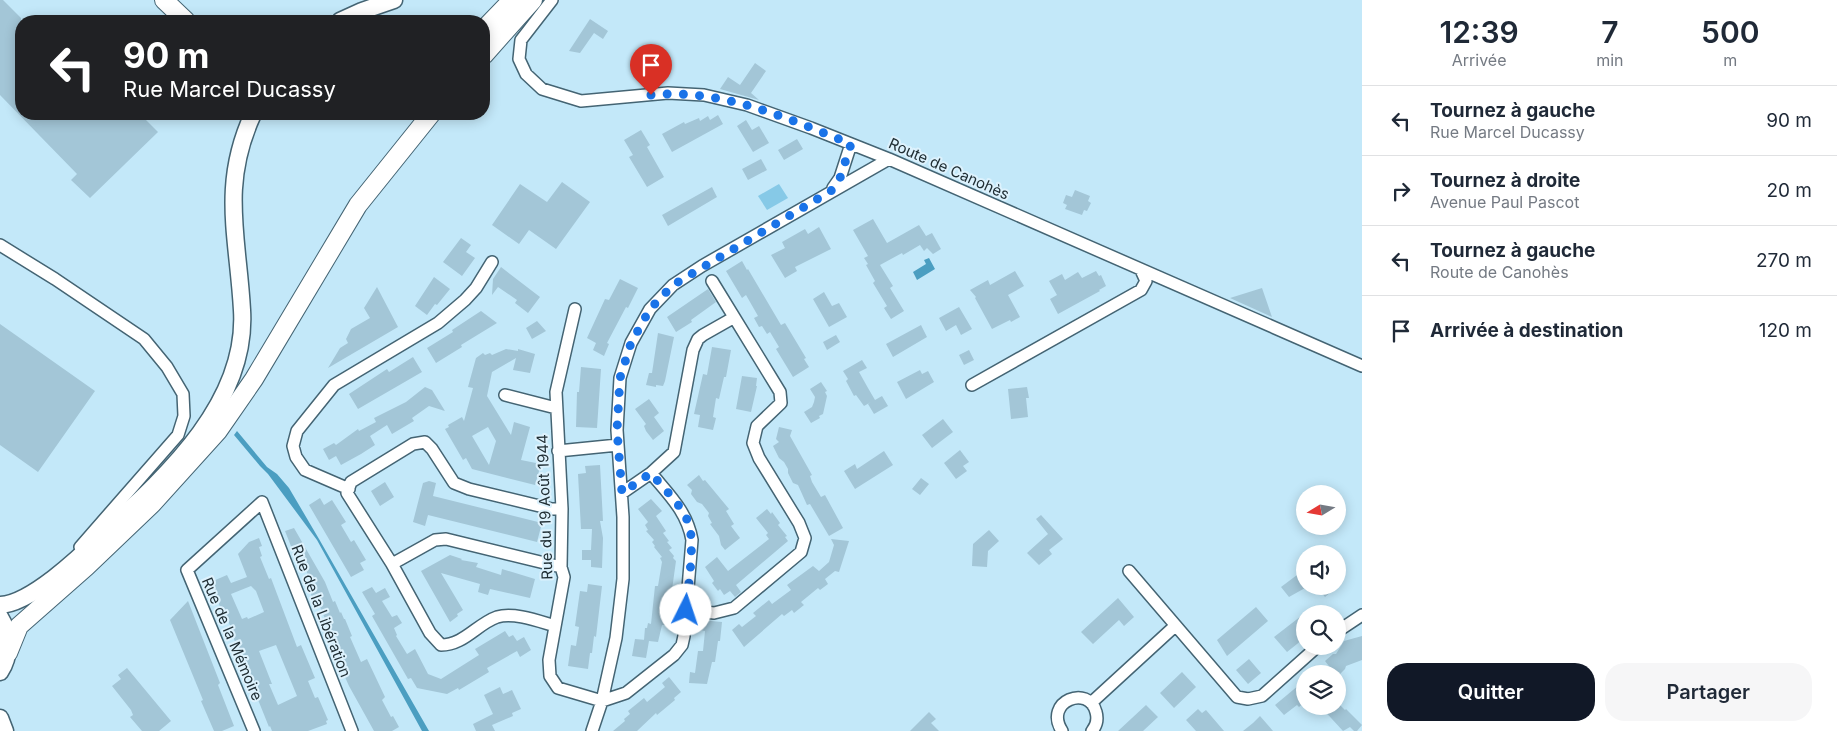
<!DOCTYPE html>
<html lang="fr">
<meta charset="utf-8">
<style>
:root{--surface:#fff;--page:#f6f6f7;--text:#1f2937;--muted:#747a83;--line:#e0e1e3;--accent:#111827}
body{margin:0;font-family:Inter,sans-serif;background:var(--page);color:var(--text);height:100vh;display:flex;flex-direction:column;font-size:19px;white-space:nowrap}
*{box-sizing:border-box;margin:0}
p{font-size:16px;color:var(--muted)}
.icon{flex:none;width:28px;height:28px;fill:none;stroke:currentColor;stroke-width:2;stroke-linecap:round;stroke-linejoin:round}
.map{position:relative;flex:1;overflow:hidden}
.sheet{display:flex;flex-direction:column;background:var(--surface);width:475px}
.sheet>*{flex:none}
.guide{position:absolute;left:15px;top:15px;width:475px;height:105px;border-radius:20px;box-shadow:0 2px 12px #0003;background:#202124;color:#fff;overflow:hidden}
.needle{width:32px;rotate:259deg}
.fabs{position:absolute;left:1296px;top:485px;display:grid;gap:10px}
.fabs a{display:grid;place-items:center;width:50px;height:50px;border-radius:50%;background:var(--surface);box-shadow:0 2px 12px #0003;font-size:25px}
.pin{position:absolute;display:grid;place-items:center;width:42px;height:42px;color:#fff;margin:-51px -21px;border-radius:50% 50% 50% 0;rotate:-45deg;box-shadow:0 0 5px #0007}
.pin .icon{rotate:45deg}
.me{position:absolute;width:55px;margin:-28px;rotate:4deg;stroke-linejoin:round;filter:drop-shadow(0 0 4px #0008)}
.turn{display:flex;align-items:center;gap:18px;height:105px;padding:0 25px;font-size:22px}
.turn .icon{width:65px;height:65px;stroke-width:2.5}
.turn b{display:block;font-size:35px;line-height:42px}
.eta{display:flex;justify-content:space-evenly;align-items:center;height:85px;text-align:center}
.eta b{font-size:30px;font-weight:600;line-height:35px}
.button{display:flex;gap:10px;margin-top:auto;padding:10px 25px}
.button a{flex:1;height:58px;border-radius:20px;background:var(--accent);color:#fff;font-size:20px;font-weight:600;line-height:58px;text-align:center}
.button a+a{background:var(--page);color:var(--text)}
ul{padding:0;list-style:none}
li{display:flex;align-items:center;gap:15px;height:70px;padding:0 25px;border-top:1px solid var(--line)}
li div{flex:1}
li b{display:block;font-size:19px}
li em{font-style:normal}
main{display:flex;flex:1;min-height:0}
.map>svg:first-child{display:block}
.green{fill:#86c9e7}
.water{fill:#4b9ec1}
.building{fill:#a3c6d7;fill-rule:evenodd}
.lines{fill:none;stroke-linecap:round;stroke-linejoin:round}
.minor-casing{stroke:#446473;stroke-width:14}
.secondary-casing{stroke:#446473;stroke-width:19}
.primary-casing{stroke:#446473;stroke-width:20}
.minor{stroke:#fff;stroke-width:11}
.secondary{stroke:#fff;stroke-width:16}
.primary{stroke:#fff;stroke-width:18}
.route{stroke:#1a73e8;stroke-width:9;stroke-dasharray:0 16.2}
.labels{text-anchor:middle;stroke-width:4;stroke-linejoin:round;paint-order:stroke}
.street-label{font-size:15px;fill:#202e34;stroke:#ddf2fd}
</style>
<main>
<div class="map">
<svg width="1362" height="731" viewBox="0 0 1362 731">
<rect width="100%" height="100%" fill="#c3e8f9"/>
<path class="green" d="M779,184L788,198L767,210L758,196Z"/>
<path class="water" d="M929,258L935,269L917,280L913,272L926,264L924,260Z
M237,431L267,467L277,474L289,488L319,539L429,731H422L317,540L268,474L260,466L234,435Z"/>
<path class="building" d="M0,0H3L21,18V114H114L120,120L126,114H140L158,132L90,198L71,180L77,174L0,95Z
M590,19L608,31L603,39L594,33L580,53L569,51Z
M755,63L766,71L751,93L759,100L720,89L728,77L740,85Z
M718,115L723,124L672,152L662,134L684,122L685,124L699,118L700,121L708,116L710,120Z
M746,120L752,130L759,126L769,143L753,152L737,126Z
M641,130L650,145L647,147L664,177L647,187L629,157L633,155L624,140Z
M797,139L803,149L784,160L778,150Z
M761,159L767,170L748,180L742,169Z
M562,182L590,202L556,249L529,230L519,244L492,225L520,184L547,202Z
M712,187L717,197L668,226L662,215Z
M1075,190L1090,196L1088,201L1091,203L1087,211L1084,210L1082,215L1065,209L1067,205L1063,203L1066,195L1072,197Z
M873,219L887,243L919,225L926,236L932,233L941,249L933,254L927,248L924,251L920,245L903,255L902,253L880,265L893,286L890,288L904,311L891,319L884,308L887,306L873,283L875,281L866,265L868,264L864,258L868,256L853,230Z
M819,227L831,249L795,267L797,271L785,278L771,255L785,248L782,242L805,229L808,234Z
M461,238L471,245L466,252L475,258L462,276L443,262Z
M742,261L747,270L748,269L781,325L785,323L806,358L804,359L809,367L793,377L776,349L779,347L770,332L767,334L762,326L759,327L754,318L758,316L746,295L742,298L726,271Z
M501,267L540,297L528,313L515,303L517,300L498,287L492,295L493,279Z
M1015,271L1024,286L1008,295L1020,317L1011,322L1010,320L992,329L975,298L976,297L970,290L988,280L990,285Z
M1096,271L1099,276L1101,275L1106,286L1099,290L1100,291L1058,314L1050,299L1057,295L1049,281L1062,274L1065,280L1078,272L1082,278Z
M434,277L450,289L437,305L435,304L427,315L415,306Z
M620,279L638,288L628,308L626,307L607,343L609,344L604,356L593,350L596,343L587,338L605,299L609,300Z
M377,287L398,327L328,368L340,348L348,343L346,339L351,329L370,318L364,308Z
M1262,288L1272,317L1230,298Z
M708,289L716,302L691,320L692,322L676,332L667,317Z
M824,292L832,306L839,303L847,317L829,327L813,299Z
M959,307L972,329L961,335L956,325L946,331L939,318Z
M481,311L497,323L461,345L462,347L436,363L427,348L453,332L452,330Z
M537,321L546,331L532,339L526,328Z
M0,324L95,391L38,472L0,445Z
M921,325L927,337L893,357L886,344Z
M658,333L674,337L665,381L663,386L656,385V387L646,385L649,373H652Z
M836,335L840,342L827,350L823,342Z
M712,347L731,350L726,377H724L719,399L716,398L713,417L716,418L713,430L698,427L700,415L694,414L703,374L707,375Z
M506,349L518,351V349L535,354L530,373L513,370L516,358L492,372L487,396L511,435L514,422L530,427L521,460L541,464L535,485L472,469L466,458L463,460L445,429L449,427L448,425L462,417L464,421L473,388L468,387L476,358L483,353L485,355L490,353L492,355ZM488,427L496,441L489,465L472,436Z
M969,350L974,360L964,365L959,355Z
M413,357L422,372L358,409L349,394L387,369L389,372Z
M862,360L867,368L859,372L868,388L875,400L882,396L888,406L874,414L868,404L871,402L864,406L856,395L854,396L846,381L848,379L843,371Z
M581,367L601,369L597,428L576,427L577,392H579Z
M920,370L922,374L928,371L934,382L906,399L897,382Z
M742,376L757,378L756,386H757L751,412L736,409Z
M821,382L827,391L825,392L827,396L823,414L819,416L820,418L811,423L804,412L812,407L814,402L815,397L810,389Z
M425,387L432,390L445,411L429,406L412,418L414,421L392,434L387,425L370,436L375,445L361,454L341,465L336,456L329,460L323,449L334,443L336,445L358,429L359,431L376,422L374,418L406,402Z
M1027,387L1029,398H1026L1028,417L1011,419L1008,389Z
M649,399L659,413L654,417L664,431L653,440L646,431L644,426L646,424L635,409Z
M943,419L953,432L932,448L922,435Z
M779,427L792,430L790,436L812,475L810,476L812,482L821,497L825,495L843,528L829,536L810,504L807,505L798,485L793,483L788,473V469L784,462L779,458L773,446L779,442L776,439Z
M960,450L969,462L963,466L967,471L956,479L944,463Z
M884,451L893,465L855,489L844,471L855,464L857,469Z
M600,465L603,521H600L603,538L602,568L591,567V560H582V550H591L592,529H581L578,474L586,473L585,466Z
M699,475L703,481L705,480L729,509L726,511L734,524L731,526L740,538L725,550L721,545L719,536L710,524L712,523L708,516L709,513L702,504L697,502L691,494L692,490L687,485Z
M921,478L929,484L920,495L912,489Z
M429,481L436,483L433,496L542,523L537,542L428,515L425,526L413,522L423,483Z
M385,482L394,497L380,506L371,491Z
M320,498L324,505L332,500L346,522L341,525L351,542L354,540L366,560L360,563L364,570L351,577L309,505Z
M651,499L662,511L656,516L666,531L663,533L669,541L667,542L672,548L669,550L674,556L673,558L676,561L668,618H666L665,625H662L658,642L649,641L646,658L632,656L635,639L646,640H644L645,628H647L648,623L651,624L655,586H658L662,562L660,558L662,557L654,547L655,546L652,542L654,540L646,531L648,530L645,525L648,522L638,509Z
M767,509L771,514L772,512L780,523L778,525L787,536L785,537L788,541L736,585L741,592L735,597L730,591L724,595L720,589L718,591L712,583L714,581L705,567L717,557L728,571L769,539L766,535L768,533L756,518Z
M1041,515L1063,539L1049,550L1052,554L1039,565L1027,553L1048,534L1036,519Z
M294,528L325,582L333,602L335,601L340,613L341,612L344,619H345L352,636L350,637L361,662L367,659L385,697L382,700L391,717L393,716L399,727L392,731H374L349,686L345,677L348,676L342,660H340L328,635L331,634L328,626L316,597L313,599L307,585L311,583L305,567L300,569L285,531Z
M989,530L999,541L988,551L987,567L972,566L973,544Z
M259,538L262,546L259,547L262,556L260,557L269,579L271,578L297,647L301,645L315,678L308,681L315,698L318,697L328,720L326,721L327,724L308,731H272L270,726L269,727L248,675L245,676L235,652L238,651L233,636H234L226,615L222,616L218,608L220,607L212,585H214L213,581L227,575L231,583L247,577L238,554L249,542ZM251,586L256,591L264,612L248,619L247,617L242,619L231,594ZM276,645L297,696L278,705L269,684H272L259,651Z
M831,539L849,541L839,572L835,571L825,579L828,584L820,590L818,588L801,602L804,605L794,613L792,610L784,616L782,614L744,647L732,630L739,624L742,627L756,616L753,613L769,600L772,604L791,590L787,585L813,566L819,571L829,562L834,545Z
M450,555L462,559L461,560L478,563L476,567L501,575L502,569L535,579L530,598L490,589L488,595L478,592L480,584L441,573L463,610L457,614L458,616L450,622L421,571Z
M1305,569V588L1289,597L1281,587Z
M588,584L602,586L596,637L594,636L592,653H590L588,669L568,666L571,645L576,646L579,627L575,626L580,591L587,592Z
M1316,586H1338L1325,597Z
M372,587L376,593L385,588L390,597L382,601L392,617L397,615L402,623L394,628L397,635L396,636L407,654L415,649L428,674L441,679L479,655L475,649L505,631L509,637L513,635L517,641L524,637L531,650L520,657L517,651L487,668L489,672L459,690L458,688L447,694L417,688L411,678L408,679L372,616L375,614L362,592Z
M1118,598L1134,617L1124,626L1119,620L1093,644L1081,632Z
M188,601L220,683L218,685L234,726L222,731H214L201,701L203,700L170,620Z
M1256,607L1268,621L1227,656L1217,640Z
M1305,613V635L1300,639L1302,640L1287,652L1274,637Z
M701,620L722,622L720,641H718L715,662H712L707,684L689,683L690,672L695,673L698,651H703L705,631L700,630Z
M1362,636V660L1346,666L1345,669L1340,674H1335L1325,661L1333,654H1336L1344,641Z
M1249,659L1261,673L1248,684L1236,670Z
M127,668L171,721L159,731H142L130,717L133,715L131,710L112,686L121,679L118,675Z
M1182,672L1196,687L1174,708L1160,693Z
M669,677L681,692L674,698L675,700L657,715L656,713L637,731H613L625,721L624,719L630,714L628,711L644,698L647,702L665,687L662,683Z
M1305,680V702L1299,707L1297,705L1284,715L1275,705Z
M500,687L503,694L512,690L521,709L512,713L513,716L492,725L495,731H476L473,724L493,714L484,695Z
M1338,703L1345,710L1346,709L1362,725L1357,731H1354L1350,727L1343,731L1320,706H1338Z
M1146,705L1158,717L1143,731H1118Z
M1198,709L1202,713L1206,710L1224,731H1196L1186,720Z
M929,712L936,719L931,723L939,731H910Z
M1260,716L1273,731H1243L1253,723Z"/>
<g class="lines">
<g class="minor-casing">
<path id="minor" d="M552,0L521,40L519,59L526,74L542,89L581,101L668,93L704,95L747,105L811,128L889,159L1362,366
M833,188L840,178L851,144
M0,245L55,279L144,339L167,367L183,394L184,416L178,435L80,547
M575,309L556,392L562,509L561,567L564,577L549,660L550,676L558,688L602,701L626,693L674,655L682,645L684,636L692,540C687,511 668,494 651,473L622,493
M972,385L1141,290L1146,281L1141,270
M505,395L556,408
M558,451L618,445
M651,473L674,452L693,350L698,339L703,335L733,318
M349,489L305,470L296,457L293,446L297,431L334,385L438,323L465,300L476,288L492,262
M392,564L435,540L446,539L561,567
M1129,571L1237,697L1248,699L1262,696L1318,646
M687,610L714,613L734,608L801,552L805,538L799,523L759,458L753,443L757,426L781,403L780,392L712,281
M555,626C538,621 514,612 497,617C477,624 464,645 441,645L430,633L392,564L347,493L351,482L413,444L425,442L432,449L454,483L469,489L552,509H562
M1338,631L1362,615
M1091,703L1175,626
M254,731L187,570L262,502L352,731
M592,731L602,701L616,638L623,579V517L617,430L620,378L631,343L650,309L673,285L702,266L889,159
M1062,731C1043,701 1089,684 1096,712C1098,719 1097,725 1092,731"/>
</g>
<g class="secondary-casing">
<path id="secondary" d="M340,21L362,11L394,0
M0,605C30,604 80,557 101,536C164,478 248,404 242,310C238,237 220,185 253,114
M0,617C10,633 11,656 0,672
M0,718L5,731"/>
</g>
<g class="primary-casing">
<path id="primary" d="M164,0L186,21
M484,29L512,0
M484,55L533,0
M8,653L19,626L86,567L152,504L218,431L254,379L358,205L431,114"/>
</g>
<use href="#minor" class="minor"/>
<use href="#secondary" class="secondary"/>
<use href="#primary" class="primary"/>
</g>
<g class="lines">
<path class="route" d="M651,95C721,88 787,118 851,144L840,178L831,191L673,285L650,309L631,343L620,378L617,430L622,493L651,473C664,489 683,506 689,525C695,543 688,590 686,610"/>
</g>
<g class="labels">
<g class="street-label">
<text transform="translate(949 169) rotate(24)" y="5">Route de Canohès</text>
<text transform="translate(545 507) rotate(-92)" y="5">Rue du 19 Août 1944</text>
<text transform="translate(321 611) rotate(69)" y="5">Rue de la Libération</text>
<text transform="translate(232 639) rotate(67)" y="5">Rue de la Mémoire</text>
</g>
</g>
</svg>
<div class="fabs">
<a><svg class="needle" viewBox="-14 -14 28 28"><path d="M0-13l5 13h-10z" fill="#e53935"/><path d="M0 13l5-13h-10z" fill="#747a83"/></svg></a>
<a><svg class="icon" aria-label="sound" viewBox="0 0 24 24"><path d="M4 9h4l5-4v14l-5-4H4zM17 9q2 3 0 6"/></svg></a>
<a><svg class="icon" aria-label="search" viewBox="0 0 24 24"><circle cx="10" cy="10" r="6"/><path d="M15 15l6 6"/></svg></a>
<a><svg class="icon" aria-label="layers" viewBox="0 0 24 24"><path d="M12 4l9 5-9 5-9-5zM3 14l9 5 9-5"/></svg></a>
</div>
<div class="pin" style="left:651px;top:95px;background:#d93025"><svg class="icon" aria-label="arrive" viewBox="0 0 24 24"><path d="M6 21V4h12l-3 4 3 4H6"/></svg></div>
<svg class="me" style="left:686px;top:610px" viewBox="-20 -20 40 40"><circle r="19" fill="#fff"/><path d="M0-13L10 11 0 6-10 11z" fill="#1a73e8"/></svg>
<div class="guide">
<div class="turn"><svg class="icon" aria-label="left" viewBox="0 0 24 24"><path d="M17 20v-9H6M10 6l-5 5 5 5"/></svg><div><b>90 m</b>Rue Marcel Ducassy</div></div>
</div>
</div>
<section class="sheet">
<div class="eta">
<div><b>12:39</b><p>Arrivée</p></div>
<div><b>7</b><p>min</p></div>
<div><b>500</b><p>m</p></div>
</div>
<ul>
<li><svg class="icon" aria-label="left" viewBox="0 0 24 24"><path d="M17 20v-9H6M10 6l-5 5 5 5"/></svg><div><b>Tournez à gauche</b><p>Rue Marcel Ducassy</p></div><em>90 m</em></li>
<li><svg class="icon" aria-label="right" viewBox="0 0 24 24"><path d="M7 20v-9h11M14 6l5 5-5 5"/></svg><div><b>Tournez à droite</b><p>Avenue Paul Pascot</p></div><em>20 m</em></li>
<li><svg class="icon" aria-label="left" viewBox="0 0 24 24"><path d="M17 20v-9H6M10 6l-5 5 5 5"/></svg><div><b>Tournez à gauche</b><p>Route de Canohès</p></div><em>270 m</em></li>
<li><svg class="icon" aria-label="arrive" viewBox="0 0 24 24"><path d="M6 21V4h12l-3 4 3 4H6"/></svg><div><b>Arrivée à destination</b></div><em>120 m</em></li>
</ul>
<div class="button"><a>Quitter</a><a>Partager</a></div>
</section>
</main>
